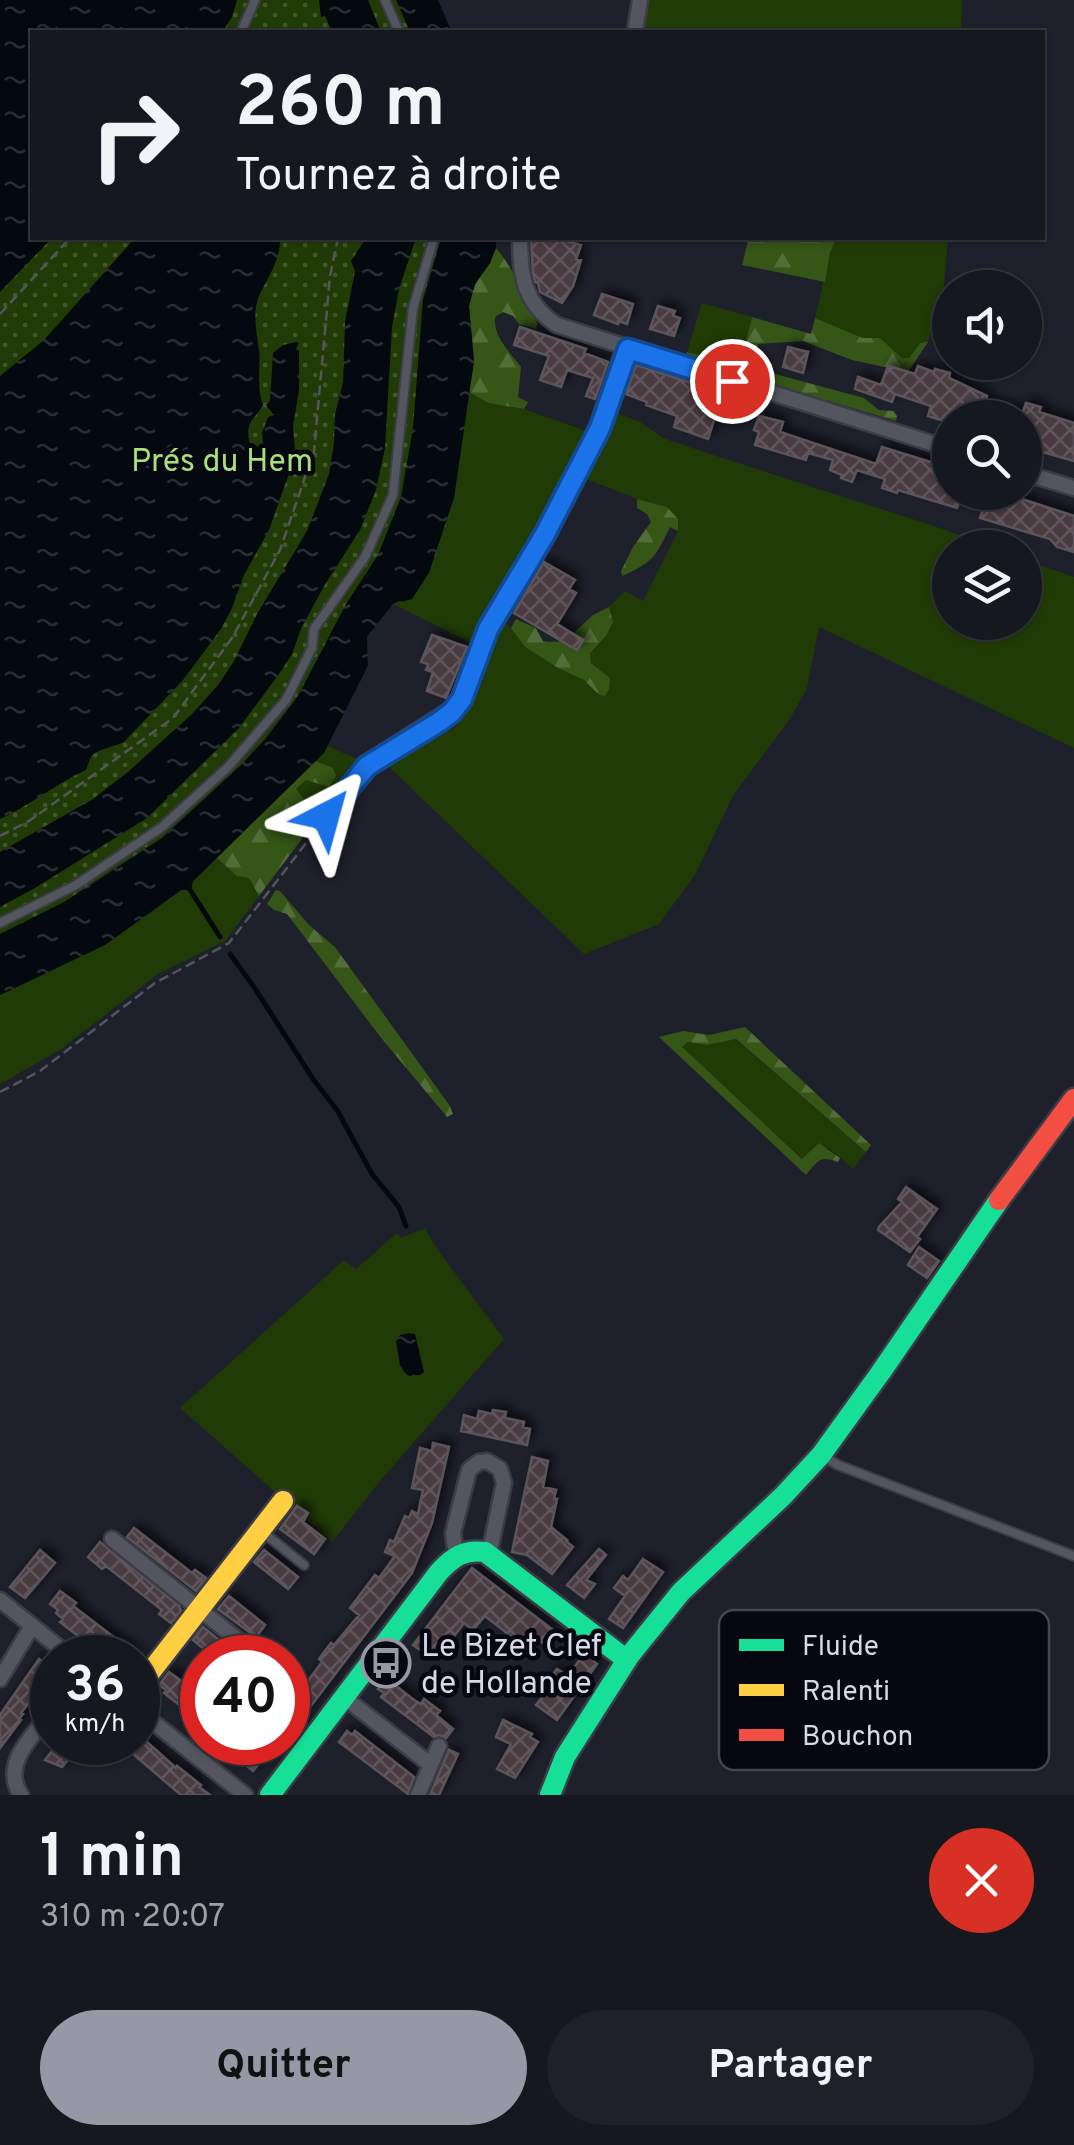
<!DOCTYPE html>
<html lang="fr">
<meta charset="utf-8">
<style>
:root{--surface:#161820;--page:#1f2129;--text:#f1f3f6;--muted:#9ea0a5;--line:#35373e;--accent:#9698a6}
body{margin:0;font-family:Overpass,sans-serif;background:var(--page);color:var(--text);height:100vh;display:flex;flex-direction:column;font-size:38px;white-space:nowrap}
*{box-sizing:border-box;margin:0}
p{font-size:32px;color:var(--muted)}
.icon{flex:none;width:55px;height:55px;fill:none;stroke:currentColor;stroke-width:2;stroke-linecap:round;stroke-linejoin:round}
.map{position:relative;height:1795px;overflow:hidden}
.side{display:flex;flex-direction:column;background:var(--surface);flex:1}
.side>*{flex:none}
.guide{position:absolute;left:30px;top:30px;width:1015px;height:210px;border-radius:0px;box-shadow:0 2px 8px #0004,0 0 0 2px var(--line);background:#161820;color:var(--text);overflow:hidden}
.tools{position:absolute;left:932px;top:270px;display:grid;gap:20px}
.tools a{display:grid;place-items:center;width:110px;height:110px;border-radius:50%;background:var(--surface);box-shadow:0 2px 8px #0004,0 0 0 2px var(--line);font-size:50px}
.speed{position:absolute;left:30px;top:1635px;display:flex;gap:20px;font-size:50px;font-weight:700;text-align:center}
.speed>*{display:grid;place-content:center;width:130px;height:130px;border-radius:50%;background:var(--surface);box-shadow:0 2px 8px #0004,0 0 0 2px var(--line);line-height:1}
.speed small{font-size:25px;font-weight:400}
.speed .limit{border:15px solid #d22;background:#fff;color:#111}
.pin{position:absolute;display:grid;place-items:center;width:85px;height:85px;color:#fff;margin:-42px;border:5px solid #fff;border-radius:50%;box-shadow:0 2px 10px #0007}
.me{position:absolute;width:110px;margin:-55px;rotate:39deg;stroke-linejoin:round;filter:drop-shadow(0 0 8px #0008)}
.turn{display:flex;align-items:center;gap:35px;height:210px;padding:0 40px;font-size:45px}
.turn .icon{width:130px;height:130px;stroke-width:2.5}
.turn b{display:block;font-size:70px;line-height:85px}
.round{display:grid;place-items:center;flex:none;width:105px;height:105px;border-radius:52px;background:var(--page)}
.summary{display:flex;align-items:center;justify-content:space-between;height:170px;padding:0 40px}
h1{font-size:60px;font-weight:700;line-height:75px}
.button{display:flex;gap:20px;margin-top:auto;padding:20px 40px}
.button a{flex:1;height:115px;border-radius:60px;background:var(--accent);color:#111;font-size:40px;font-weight:700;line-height:115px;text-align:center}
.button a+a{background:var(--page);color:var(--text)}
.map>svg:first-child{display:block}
.grass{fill:#213b06}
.forest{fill:url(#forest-firs)}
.park{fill:url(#park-dots)}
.water{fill:url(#water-ripples)}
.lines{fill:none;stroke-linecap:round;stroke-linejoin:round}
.stream{stroke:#040910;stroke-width:5}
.building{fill:url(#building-cross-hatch);stroke:#5a555a;stroke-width:2.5;filter:url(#shadow)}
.lane-casing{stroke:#3b3c46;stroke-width:12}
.street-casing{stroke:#3b3c46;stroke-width:19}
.fast-casing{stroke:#3b3c46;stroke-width:25}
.slow-casing{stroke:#3b3c46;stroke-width:25}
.jam-casing{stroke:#3b3c46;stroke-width:25}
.path{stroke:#54565e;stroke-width:2.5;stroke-dasharray:10 5;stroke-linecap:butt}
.lane{stroke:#54565f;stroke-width:8}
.street{stroke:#54565f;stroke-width:14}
.fast{stroke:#16e098;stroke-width:20}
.slow{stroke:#ffcf43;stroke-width:20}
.jam{stroke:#f24e42;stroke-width:20}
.route-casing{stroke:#114b97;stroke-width:25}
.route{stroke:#1a73e8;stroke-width:18}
.labels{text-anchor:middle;stroke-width:9;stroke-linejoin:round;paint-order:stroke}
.park-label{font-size:32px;fill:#a8e07c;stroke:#060710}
.poi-label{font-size:32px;fill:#d6d9e8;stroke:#060710;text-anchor:start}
.key{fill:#060710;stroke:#444651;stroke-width:2.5}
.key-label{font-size:28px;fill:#d6d9e8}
</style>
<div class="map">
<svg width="1074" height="1795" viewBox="0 0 1074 1795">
<defs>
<pattern id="forest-firs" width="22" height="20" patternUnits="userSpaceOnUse" patternTransform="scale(2.5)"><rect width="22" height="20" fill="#355616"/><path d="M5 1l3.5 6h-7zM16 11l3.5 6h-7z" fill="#526e38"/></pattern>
<pattern id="park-dots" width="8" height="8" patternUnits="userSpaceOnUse" patternTransform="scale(2.5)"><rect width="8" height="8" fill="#213b06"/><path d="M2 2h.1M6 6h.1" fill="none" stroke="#40572a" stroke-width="1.8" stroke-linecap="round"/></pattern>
<pattern id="water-ripples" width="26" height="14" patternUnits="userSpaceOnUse" patternTransform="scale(2.5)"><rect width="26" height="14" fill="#040910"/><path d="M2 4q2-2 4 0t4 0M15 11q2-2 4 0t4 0" fill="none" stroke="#282c33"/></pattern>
<pattern id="building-cross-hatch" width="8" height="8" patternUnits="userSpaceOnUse" patternTransform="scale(2.5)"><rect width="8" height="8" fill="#483a40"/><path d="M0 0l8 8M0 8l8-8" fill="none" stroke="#62565c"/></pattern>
<filter id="shadow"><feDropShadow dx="5" dy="-5" stdDeviation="5" flood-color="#0009"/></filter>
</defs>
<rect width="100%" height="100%" fill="#1e202b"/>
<path class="grass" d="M649,0H962L961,32H643Z
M837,238H948L944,285L928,342L919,343L909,358H902L880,338H863L815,318L830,252Z
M702,303L752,317L740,366L687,352Z
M469,392L488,403L524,409L592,433L473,644L393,604L454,498Z
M614,412L640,422L663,438L707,453L934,526L992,547L950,548V622H1025V560L1074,577V748L819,627L807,688L790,719L734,794L695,875L659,924L584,954L388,766C408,752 431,743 451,730C480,710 489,654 504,622L511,628L525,647L558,668L584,680L599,695L610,678L591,662L590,652L606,636L613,622L609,607L625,591L643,601L678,531L667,507L637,499L581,477Z
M327,746L365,762L320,818L295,790L306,780L315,761Z
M217,858L224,865L249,878L259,896L225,941L158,974L60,1050L0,1084V995L105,945L193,882Z
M735,1039L866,1152L853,1169L829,1148L803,1159L681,1048L688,1042L707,1045Z
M425,1228L435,1246L504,1339L380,1481L332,1542L180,1408L344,1260L356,1269L397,1233L401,1238Z"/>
<path class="forest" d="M756,238H837L830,252L825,282L742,265L748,241H754Z
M496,248C514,268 524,298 537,323L536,329L519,324L513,316L503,312L495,317C493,337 510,352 521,367L518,397L528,402L524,409L488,403L469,392L474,361L469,306L475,284L490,263Z
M752,317L811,334L815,318L863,338H880L902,358H909L920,343L928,342L908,372L852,360L803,341L758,344L755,363L760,370L864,398L879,410L893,411L897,416L896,421L685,358L687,352L740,365Z
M637,499L667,507L678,519V531L670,527C655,558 653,562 622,576L621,571L633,547L651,522L647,514L637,508Z
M609,607L613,622L606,636L590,653L591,663L610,678L609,689L605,696L599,695L584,680L558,668L525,647L511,628L516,619L536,628L543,641L549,642L565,641L593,615Z
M315,761L333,768L336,776L329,787L306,780L296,789L316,814L313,824L259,896L249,878L237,876L217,858Z
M276,890L280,891L309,925L335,947L450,1106L453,1114L447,1117L382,1039L287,914L274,910L267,904Z
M745,1027L871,1145L866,1152L736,1039L707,1045L688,1042L682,1047L802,1159L819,1143L840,1158L838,1162C819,1155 818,1161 806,1175L659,1037L683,1031L709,1035Z"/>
<path class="park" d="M0,0H431L447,32H32V238H496V248L490,263L475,284L469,306L474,361L451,510L430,573L393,604L367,637L368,666L324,753L260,816L0,991Z"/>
<path class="water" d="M0,0H237L232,17L222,32H32V238H52L0,292Z
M319,0H368L381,32H332L325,16L321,17Z
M396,0H438L452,32H410Z
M135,238H280C281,259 268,277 259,296C252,313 257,333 259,350C261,369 256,386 263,405C254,421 246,419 249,442L264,450L262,433L268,417L274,415L266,405L270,401L273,353L283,345L300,341L296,349L299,351V390L293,427L295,449L288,464L291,468L269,530L244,575L232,608L221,629L183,680L124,742C115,747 96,749 91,757C89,761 88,766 86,770C56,784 30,805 0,819V376L44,340Z
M365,238H416L399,289L392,327L385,448L376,490L360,530L324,586L301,629L292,654L279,674L239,728L147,818L35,888L0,907V852L93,799L129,771L192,714L219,684L234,661L257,614L307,531L329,474L334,443L335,414L343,383L345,322L355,271L351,261L363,243Z
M441,238H496V248L490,263L475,284L469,306L474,361L454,498L429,573L412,599L393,604L367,637L368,666L324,753L193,881L191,890H181L105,945L0,995V934L64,902L162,838L241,765L266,738L298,696L346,604L378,555L401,497L413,428L423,300Z
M409,1333L415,1334L424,1372L420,1375L407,1376L400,1365L396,1341L400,1335Z"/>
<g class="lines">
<path class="stream" d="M187,885L220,937
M230,954L254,987L313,1079L337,1110L372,1174L399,1207L406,1226"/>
</g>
<path class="building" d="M531,238H556L581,245L576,259L581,260L573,286L562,303L540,292L538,283L535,282L533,273Z
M602,294L633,304L627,324L619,321L618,324L594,315Z
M658,306L675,311L673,316L680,318L674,336L650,329Z
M520,327L586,349L584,353L608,362L595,399L586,396L593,378L567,370L561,387L540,380L549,356L514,345Z
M788,347L808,352L803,373L783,367Z
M636,365L716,391L715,394L722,396L708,439L674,427L677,416L646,405L647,402L626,394Z
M888,366L915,374L918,366L934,372L935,369L950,373L949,378L987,396L986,401L1023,412L1026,403L1041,407L1039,412L1074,423V461L1025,447V418H950V423L928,416L931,406L895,394L892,402L855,389L858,377L881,385Z
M759,416L783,422L780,432L876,464L882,447L950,468V492H963L957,508L898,490L897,493L882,488L885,479L857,470L852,482L841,478L842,475L830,470L833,460L808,453L806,460L755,445L759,432L754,430Z
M989,492H1000L1074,516V552L1057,547L1050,539L980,518Z
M544,562L575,580L569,589L576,593L557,624L583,640L577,650L514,613Z
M432,635L467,647L446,698L427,691L433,672L426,670L428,664L421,662Z
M906,1187L937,1209L917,1237L920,1239L910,1252L878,1230L879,1227L902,1202L898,1199Z
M919,1247L939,1261L927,1278L908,1265Z
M493,1410L506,1412L505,1418L524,1422L523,1427L530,1429L527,1445L461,1431L464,1415L477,1419L479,1411L492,1414Z
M433,1443L449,1447L432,1523L412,1573L288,1736V1708L322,1662L319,1659L331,1643L334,1645L359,1615L350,1608L375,1575L379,1578L395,1556L385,1552L390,1540L394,1542L405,1516L409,1518L412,1511L418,1514L423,1490L412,1488L420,1448L432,1451Z
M532,1457L548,1461L543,1487L556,1490L554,1499H557L551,1527L567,1540L566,1541L573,1547L552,1574L527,1555L512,1552Z
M297,1506L308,1513L303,1522L325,1539L314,1554L280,1529Z
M134,1528L192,1573L195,1570L206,1578L196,1591L127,1537Z
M100,1542L179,1606L181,1610L171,1623L159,1614L162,1610L106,1566L102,1569L88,1557Z
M599,1549L606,1555L586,1580L595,1584L584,1598L567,1585Z
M40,1550L55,1563L25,1598L10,1587Z
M264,1550L298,1577L288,1589L254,1562Z
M643,1559L663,1572L623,1628L609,1619L625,1596L614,1588L623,1576L628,1580Z
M472,1568L553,1630L543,1643L538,1640L529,1650L485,1616L473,1630L464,1623L439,1656L430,1649L426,1654L413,1645Z
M60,1591L76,1603L73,1606L141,1658H111L98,1648L97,1650L60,1622L63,1619L56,1613L58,1610L50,1604Z
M229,1596L265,1625L256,1637L218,1609Z
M203,1627L219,1640L240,1658H215L193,1640Z
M588,1648L598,1655L593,1661L597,1664L557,1720L536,1705L543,1696L539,1693L557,1669L568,1676Z
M39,1659L51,1668L48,1673L50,1674L21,1713L23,1714L19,1719L21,1720L0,1748V1715Z
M169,1672L184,1683L182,1687L202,1703V1723L164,1693L166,1690L159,1685Z
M387,1679L414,1700L421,1704L424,1699L440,1711L436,1715L453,1729L446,1738L439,1735L434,1737L381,1697L384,1693L378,1689Z
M503,1720L532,1734L530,1737L538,1742L515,1778L497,1769L511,1744L496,1737Z
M347,1731L352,1735L355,1731L414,1777L408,1794L339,1742Z
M138,1734L176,1768L177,1766L201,1785L199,1787L210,1795H181L119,1742H138Z
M59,1742H83L62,1767L45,1760Z
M217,1742H276L253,1771Z
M449,1750L458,1754L439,1795H430Z"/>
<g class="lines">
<g class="lane-casing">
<path id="lane" d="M385,0L399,32
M241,32L255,0
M0,923L76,885L162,827L228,767L286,700L312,648L314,629L365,557L393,495L413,308L434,238
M823,1456L838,1465L1074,1556
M264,1533L304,1565"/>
</g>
<g class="street-casing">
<path id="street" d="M635,32L640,0
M520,238C520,274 523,303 557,325L950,449
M1025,473L1074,488
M112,1539L243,1644
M456,1555L453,1533L469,1470L479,1462L487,1461L500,1469L504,1483L489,1555
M0,1600L72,1658
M0,1679L32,1626
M345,1698L431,1765
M138,1710L245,1795
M21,1795C0,1764 34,1735 52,1711
M418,1795L439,1746"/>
</g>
<g class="fast-casing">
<path id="fast" d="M270,1795L439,1572C453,1557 464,1549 485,1552L627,1660
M550,1795L565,1757L630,1655L681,1592L783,1496L821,1455L881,1372L999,1200"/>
</g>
<g class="slow-casing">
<path id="slow" d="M327,816L367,766L452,712L462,699L488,629L545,534L600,428L627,349
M138,1688L283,1501"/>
</g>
<g class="jam-casing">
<path id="jam" d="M999,1200L1074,1099"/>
</g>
<path class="path" d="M0,314L70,238
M0,836L29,821L173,718L232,638L280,550L314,451L330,276L338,238
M0,1092L40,1071L155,983L229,943L317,829"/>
<use href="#lane" class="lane"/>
<use href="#street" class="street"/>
<use href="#fast" class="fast"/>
<use href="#slow" class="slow"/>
<use href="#jam" class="jam"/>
</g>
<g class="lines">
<g class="route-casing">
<path id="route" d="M326,816L367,766L439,722L452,712L462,699L488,629L545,534L600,428L628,349L732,381"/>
</g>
<use href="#route" class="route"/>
</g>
<defs>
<g id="bus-ring" transform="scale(2.5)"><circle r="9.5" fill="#060710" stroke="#9698a6" stroke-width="1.5"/><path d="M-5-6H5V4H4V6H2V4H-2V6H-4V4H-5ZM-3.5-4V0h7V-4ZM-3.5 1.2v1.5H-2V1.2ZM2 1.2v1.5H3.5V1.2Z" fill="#9698a6"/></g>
</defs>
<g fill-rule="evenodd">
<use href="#bus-ring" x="386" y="1663"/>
</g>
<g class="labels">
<g class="park-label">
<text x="222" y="471">Prés du Hem</text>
</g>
<g class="poi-label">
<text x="421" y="1656">Le Bizet Clef<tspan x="421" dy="37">de Hollande</tspan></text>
</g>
</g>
<rect x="719" y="1610" width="330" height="160" rx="15" class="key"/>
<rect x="739" y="1639" width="45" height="12" fill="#16e098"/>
<rect x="739" y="1684" width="45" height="12" fill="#ffcf43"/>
<rect x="739" y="1729" width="45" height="12" fill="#f24e42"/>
<g class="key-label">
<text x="802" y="1655">Fluide</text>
<text x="802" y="1700">Ralenti</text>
<text x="802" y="1745">Bouchon</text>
</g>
</svg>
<div class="tools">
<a><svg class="icon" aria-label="sound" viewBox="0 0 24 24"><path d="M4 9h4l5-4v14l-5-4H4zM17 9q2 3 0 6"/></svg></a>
<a><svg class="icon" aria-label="search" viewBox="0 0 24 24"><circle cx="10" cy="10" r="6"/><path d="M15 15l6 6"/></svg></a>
<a><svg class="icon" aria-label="layers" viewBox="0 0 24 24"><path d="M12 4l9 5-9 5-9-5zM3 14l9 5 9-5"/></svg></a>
</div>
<div class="speed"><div>36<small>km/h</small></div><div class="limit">40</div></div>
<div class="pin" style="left:732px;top:381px;background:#d93025"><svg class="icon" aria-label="arrive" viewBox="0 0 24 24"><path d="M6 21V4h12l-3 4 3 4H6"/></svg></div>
<svg class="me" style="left:326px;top:816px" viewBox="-20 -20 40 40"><path d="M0-17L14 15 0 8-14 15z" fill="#1a73e8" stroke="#fff" stroke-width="4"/></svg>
<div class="guide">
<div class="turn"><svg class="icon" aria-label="right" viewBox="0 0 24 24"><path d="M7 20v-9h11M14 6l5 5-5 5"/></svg><div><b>260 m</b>Tournez à droite</div></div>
</div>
</div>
<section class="side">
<div class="summary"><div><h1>1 min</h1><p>310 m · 20:07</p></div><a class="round" style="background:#d93025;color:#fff"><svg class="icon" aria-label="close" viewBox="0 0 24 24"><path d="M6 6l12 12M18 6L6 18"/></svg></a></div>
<div class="button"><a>Quitter</a><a>Partager</a></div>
</section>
